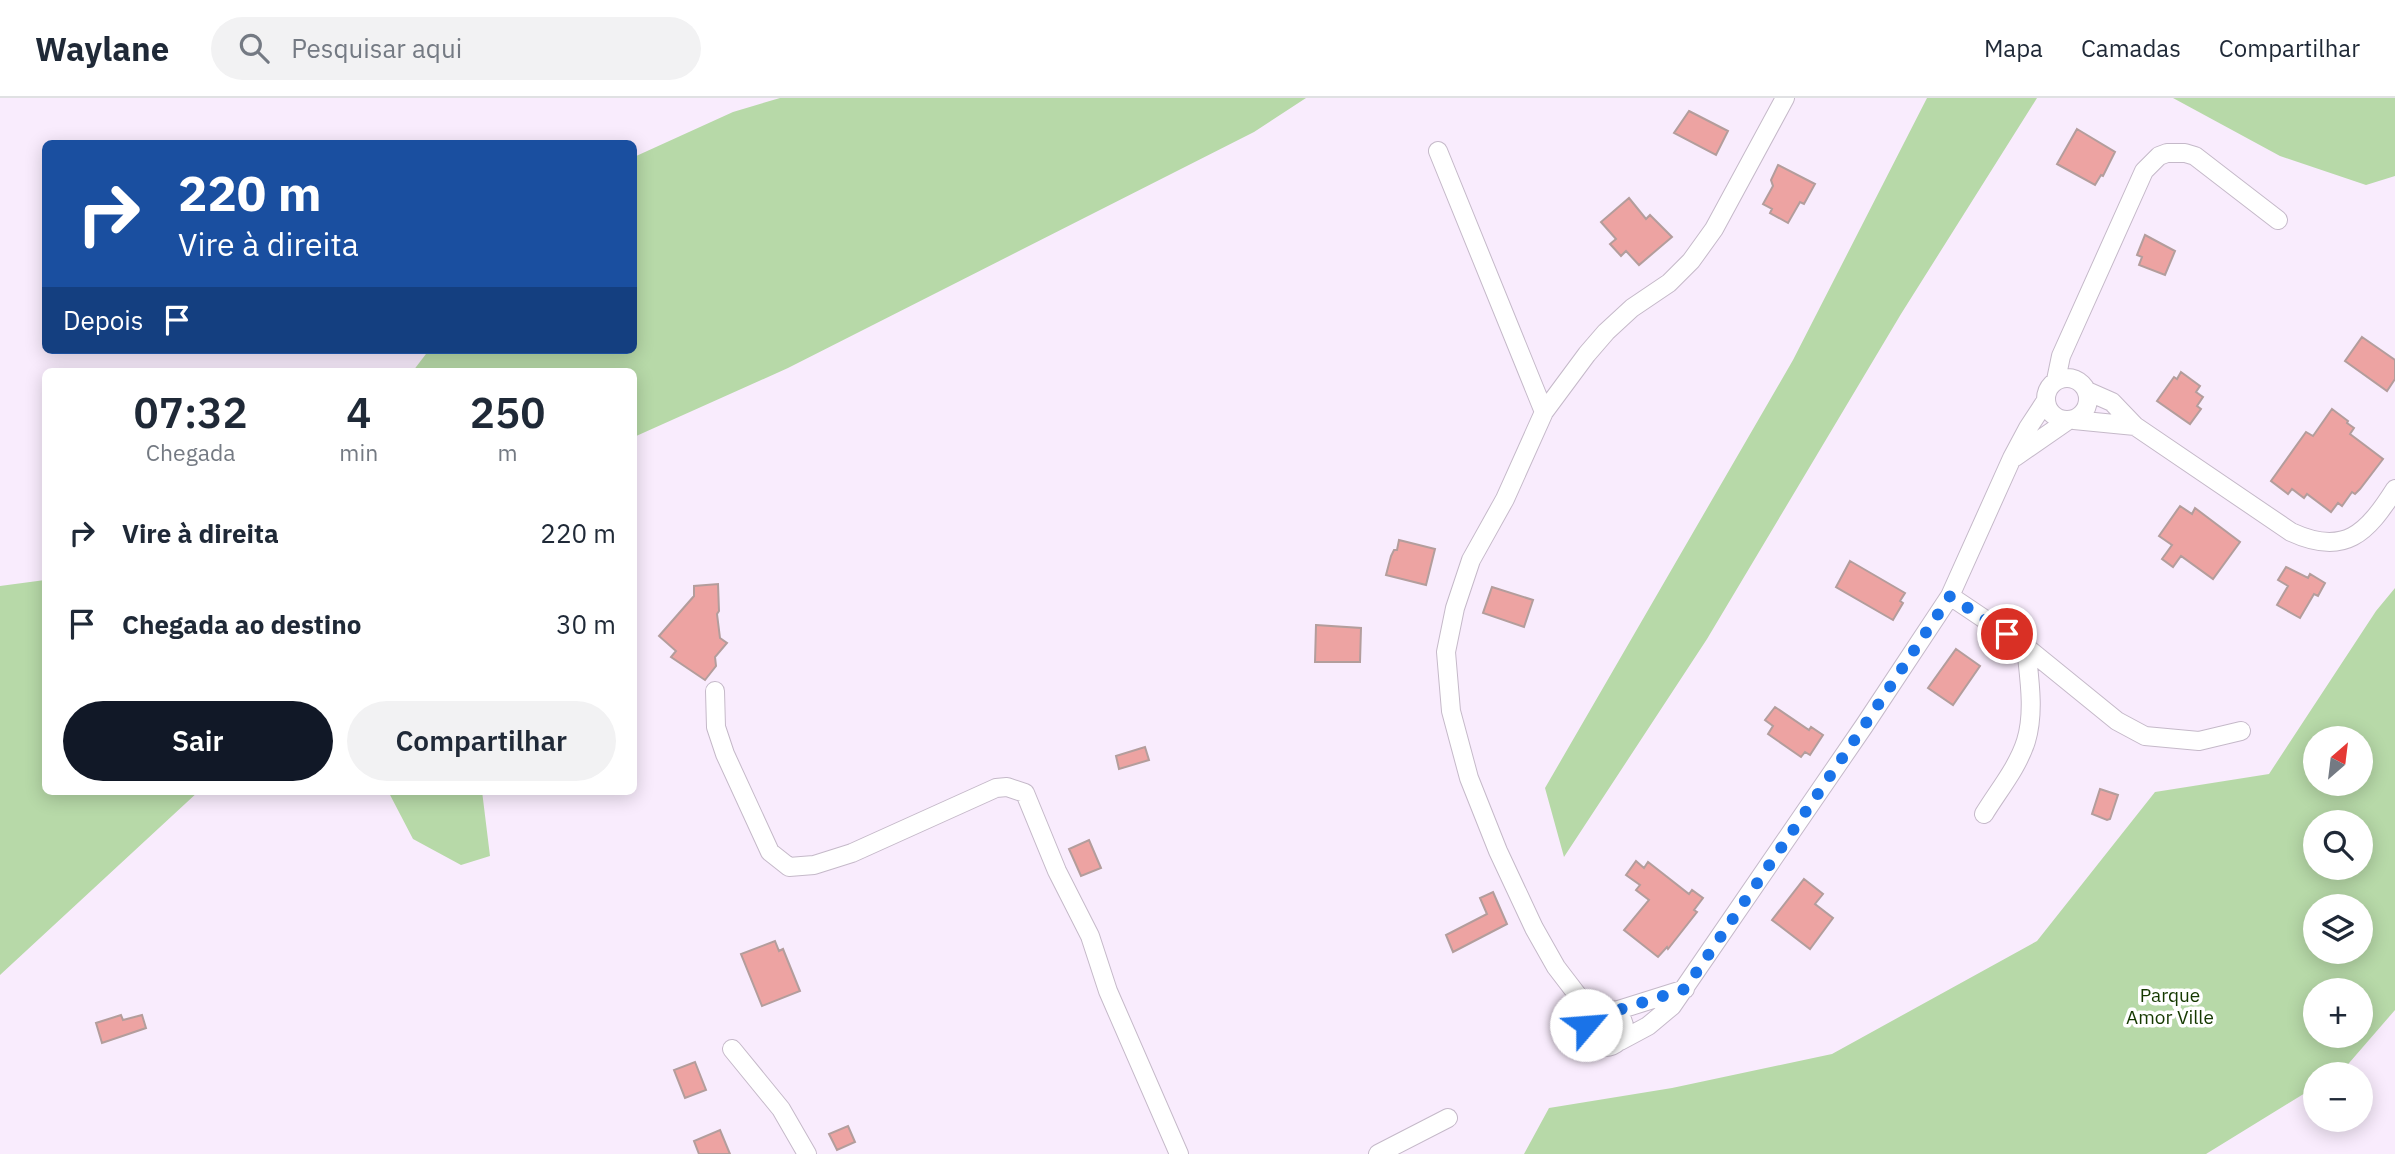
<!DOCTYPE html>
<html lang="pt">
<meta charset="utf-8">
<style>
:root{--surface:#fff;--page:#f2f2f3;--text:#1f2937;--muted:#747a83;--line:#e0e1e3;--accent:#111827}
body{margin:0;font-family:"IBM Plex Sans",sans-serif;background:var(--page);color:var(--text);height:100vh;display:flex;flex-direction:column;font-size:26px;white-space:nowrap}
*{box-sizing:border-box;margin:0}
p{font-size:23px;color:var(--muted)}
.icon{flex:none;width:38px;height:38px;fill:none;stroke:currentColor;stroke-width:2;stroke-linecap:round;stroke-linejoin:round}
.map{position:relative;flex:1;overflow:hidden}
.details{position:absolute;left:42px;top:270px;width:595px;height:427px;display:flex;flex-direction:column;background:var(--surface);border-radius:10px;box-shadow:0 4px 18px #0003}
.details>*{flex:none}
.banner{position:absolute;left:42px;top:42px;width:595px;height:214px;border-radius:10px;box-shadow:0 4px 18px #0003;background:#1a4fa0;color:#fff;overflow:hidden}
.needle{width:46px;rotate:28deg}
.fabs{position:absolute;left:2303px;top:628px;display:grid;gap:14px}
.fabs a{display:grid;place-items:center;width:70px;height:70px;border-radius:50%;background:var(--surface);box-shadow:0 4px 18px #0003;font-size:35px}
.pin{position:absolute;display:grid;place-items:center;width:60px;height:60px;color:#fff;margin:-30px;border:4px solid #fff;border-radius:50%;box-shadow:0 2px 7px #0007}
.me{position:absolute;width:77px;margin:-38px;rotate:63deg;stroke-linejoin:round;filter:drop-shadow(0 0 5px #0008)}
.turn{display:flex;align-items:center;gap:24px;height:147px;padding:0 21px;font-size:32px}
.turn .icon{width:91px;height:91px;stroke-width:2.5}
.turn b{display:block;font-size:49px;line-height:60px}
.then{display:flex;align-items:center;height:66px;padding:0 21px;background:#0003;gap:14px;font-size:26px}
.eta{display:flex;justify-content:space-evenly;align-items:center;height:119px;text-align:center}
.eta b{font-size:42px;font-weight:600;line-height:49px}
.action{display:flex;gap:14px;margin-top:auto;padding:14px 21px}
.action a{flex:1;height:80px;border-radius:42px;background:var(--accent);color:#fff;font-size:28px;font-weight:600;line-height:80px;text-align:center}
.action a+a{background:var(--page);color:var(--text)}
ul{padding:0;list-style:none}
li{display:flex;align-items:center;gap:21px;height:91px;padding:0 21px}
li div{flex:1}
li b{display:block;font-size:26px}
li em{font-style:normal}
header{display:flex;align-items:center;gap:42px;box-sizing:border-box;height:98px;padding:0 35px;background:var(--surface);border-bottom:2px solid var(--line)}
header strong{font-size:33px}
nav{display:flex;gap:38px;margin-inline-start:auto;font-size:24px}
.search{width:490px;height:63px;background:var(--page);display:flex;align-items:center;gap:18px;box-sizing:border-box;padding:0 24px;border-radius:38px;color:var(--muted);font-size:26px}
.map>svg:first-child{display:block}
.green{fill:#b7d9a8;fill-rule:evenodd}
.building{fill:#eda3a2;stroke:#b39d9c;stroke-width:2}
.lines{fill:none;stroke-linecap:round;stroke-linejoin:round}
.street-casing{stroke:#c5b9c9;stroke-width:20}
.street{stroke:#fff;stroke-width:18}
.route{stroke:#1a73e8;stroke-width:12;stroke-dasharray:0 21.6}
.labels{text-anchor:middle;stroke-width:7;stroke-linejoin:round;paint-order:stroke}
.park-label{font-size:19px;fill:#153900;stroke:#fff}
</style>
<header>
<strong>Waylane</strong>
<div class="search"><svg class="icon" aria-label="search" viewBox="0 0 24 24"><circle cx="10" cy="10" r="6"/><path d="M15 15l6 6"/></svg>Pesquisar aqui</div>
<nav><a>Mapa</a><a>Camadas</a><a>Compartilhar</a></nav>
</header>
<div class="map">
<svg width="2395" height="1056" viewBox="0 0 2395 1056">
<rect width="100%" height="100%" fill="#f9ecfd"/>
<path class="green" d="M780,0H1306L1254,34L788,270L634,339V273H413L429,252H634V59L733,14Z
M1927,0H2037L1901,216L1707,541L1564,759L1545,690L1793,262Z
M2173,0H2395V78L2366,87L2280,58Z
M45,482L46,693H199L0,877V488Z
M2395,490V912L2343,972L2335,976H2315V989L2206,1056H1524L1549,1010L1672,990L1832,956L2037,843L2155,694L2269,676L2376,513ZM2361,640V686H2315V640ZM2361,724V770H2315V724ZM2361,808V854H2315V808ZM2361,892V938H2315V892Z
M388,693H482L490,758L461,767L413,741Z"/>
<path class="building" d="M1689,13L1728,33L1716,57L1674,35Z
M2077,31L2115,54L2103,78L2101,77L2095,87L2057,66Z
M1778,67L1815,86L1804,106L1800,104L1788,125L1770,115L1772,111L1763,106L1773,88L1771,82Z
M1629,100L1646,121L1650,117L1672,139L1639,167L1626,153L1621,158L1610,146L1616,141L1601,124Z
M2145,137L2175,153L2165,177L2139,167L2142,159L2137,157Z
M2362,239L2395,262V281L2387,293L2345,263Z
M2181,274L2200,288L2196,294L2203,299L2197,308L2201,311L2190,326L2157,303L2174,279L2177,281Z
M2332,311L2348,323L2347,325L2354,330L2350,336L2383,361L2360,391L2355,396L2352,394L2342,408L2338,405L2331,414L2307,396L2304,400L2292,391L2288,396L2271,383L2306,334L2313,338Z
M2180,408L2192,416L2195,410L2240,444L2213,481L2181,458L2173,469L2162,461L2172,447L2159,438Z
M1399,442L1435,451L1426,487L1386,477L1391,458L1394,452H1397Z
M1850,463L1905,495L1900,503L1903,505L1893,522L1836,489Z
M2286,469L2308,480L2310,476L2325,485L2318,498L2314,496L2300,520L2277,507L2288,488L2278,482Z
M718,486L719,513L717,516L720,540L727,545L715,559L716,568L705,582L671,559L676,553L659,538L694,498V488Z
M1492,489L1533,502L1524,529L1483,515Z
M1316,527L1361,530L1360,564H1315Z
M1956,551L1980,568L1953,607L1928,590Z
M1775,609L1809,632L1811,629L1823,637L1810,657L1805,654L1801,659L1768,636L1773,628L1765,622Z
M1145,649L1149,662L1119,671L1116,658Z
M2100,691L2118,697L2110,721L2107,722L2092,716Z
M1089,742L1101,770L1081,778L1069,751Z
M1636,763L1644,770L1648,764L1689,796L1692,792L1703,800L1694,812L1697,814L1668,851L1667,849L1658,859L1624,832L1649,802L1636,792L1640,787L1626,777Z
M1804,781L1823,796L1815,806L1833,820L1810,851L1772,822Z
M1493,794L1507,826L1453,854L1446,837L1487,816L1480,800Z
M775,843L779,853L783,851L800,893L762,908L741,856Z
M121,917L123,922L142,917L146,930L102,945L96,925Z
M695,964L706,992L685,1000L674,972Z
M848,1028L855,1044L837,1052L829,1036Z
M720,1032L730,1056H699L694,1043Z"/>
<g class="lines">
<g class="street-casing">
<path id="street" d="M1438,53L1544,314
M2046 301a21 21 0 1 1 42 0a21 21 0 1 1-42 0Z
M2056,282L2061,258L2144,73L2159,58L2167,55H2185L2195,58L2278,122
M2087,293L2112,304L2135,328L2291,434C2345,459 2367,435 2395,391
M2074,322L2135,328
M2015,359L2067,323
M1950,498L2026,549L2117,623L2145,638L2199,643L2241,633
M715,593L716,629L725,656L770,754L789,769L814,767L852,755L996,690L1007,689L1025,695L1057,773L1090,838L1108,893L1179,1056
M1984,716C1998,693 2018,669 2026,643C2035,614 2029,579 2026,549
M1586 930a19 19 0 1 1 38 0a19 19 0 1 1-38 0Z
M1615,913L1685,891
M1592,916L1556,869L1534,830L1498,753L1469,680L1451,613L1446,554L1455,510L1471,462L1505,401L1544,314L1587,256L1606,234L1632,210L1669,185L1691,163L1714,131L1785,0
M1620,943L1648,928L1672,908L1864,628L1950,498L2012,360L2028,330L2045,304
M732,951L781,1011L807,1056
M1378,1056L1448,1020"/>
</g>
<use href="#street" class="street"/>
</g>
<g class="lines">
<path class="route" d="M1586,927C1591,913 1602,909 1615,913L1685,891L1864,628L1950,498L2007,536"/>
</g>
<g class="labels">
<g class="park-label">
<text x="2170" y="904">Parque<tspan x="2170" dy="22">Amor Ville</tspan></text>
</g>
</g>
</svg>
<div class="fabs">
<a><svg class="needle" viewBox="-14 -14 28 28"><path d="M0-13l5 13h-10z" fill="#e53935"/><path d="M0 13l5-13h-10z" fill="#747a83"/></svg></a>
<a><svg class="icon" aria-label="search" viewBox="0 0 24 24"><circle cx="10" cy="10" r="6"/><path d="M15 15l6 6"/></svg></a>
<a><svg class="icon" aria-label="layers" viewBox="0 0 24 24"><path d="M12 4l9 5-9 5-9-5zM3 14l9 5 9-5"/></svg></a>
<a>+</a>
<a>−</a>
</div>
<div class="pin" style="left:2007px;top:536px;background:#d93025"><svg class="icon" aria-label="arrive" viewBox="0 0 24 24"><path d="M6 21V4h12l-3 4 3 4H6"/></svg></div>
<svg class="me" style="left:1586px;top:927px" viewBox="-20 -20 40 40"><circle r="19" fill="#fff"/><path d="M0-13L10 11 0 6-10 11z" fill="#1a73e8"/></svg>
<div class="banner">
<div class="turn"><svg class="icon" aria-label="right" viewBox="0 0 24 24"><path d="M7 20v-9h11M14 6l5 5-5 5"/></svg><div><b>220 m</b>Vire à direita</div></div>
<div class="then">Depois<svg class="icon" aria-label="arrive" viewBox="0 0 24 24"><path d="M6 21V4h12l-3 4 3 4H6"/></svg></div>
</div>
<section class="details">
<div class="eta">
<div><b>07:32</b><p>Chegada</p></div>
<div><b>4</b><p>min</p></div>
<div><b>250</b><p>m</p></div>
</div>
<ul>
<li><svg class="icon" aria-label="right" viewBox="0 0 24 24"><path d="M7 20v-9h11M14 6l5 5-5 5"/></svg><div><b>Vire à direita</b></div><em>220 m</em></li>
<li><svg class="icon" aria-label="arrive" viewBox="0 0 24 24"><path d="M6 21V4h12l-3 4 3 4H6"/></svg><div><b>Chegada ao destino</b></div><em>30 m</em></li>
</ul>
<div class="action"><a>Sair</a><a>Compartilhar</a></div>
</section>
</div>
